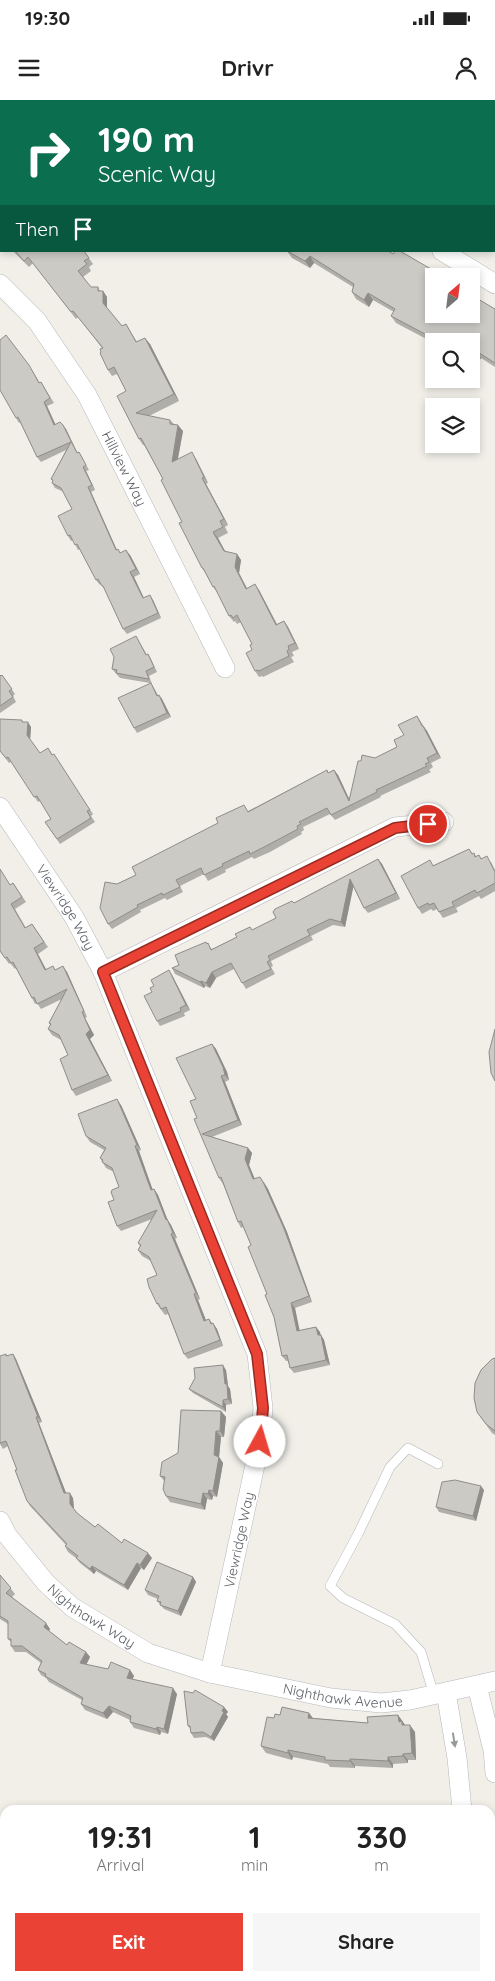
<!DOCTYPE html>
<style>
:root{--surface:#fff;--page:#f6f6f6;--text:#222;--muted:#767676;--accent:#ea4335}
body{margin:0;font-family:Quicksand,sans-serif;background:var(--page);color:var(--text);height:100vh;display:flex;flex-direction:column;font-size:19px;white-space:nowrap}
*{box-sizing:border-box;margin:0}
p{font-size:16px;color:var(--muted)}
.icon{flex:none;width:28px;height:28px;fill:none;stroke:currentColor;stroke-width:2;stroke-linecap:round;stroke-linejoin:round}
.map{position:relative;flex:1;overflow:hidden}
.drawer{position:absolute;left:0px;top:1705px;width:495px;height:176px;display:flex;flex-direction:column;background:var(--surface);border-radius:15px 15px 0 0;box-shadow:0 2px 8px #0003}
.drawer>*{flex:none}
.top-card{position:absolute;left:0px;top:0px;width:495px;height:152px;box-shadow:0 2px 8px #0003;background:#0b6e4f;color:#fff;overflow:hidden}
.needle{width:32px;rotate:28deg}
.tools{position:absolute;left:425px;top:168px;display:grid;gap:10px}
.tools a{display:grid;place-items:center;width:55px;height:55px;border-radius:0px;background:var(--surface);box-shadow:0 2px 8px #0003;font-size:25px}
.pin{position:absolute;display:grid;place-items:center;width:42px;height:42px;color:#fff;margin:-21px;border:2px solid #fff;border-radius:50%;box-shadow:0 1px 5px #0007}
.me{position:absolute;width:55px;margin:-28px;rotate:6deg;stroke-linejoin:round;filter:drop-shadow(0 0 4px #0008)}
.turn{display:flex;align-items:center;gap:18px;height:105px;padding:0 15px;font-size:22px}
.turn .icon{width:65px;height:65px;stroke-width:2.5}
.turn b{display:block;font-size:35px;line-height:42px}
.then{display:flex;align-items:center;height:48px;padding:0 15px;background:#0003;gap:10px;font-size:19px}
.eta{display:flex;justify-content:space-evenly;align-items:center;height:85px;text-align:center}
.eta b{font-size:30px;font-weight:700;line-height:35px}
.action{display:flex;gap:10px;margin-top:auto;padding:10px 15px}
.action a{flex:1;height:58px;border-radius:0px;background:var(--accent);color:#fff;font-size:20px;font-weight:700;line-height:58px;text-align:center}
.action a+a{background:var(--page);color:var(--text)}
.status{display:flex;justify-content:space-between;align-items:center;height:35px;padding:0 25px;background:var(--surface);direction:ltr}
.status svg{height:14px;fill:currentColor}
header{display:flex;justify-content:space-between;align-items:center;height:65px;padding:0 15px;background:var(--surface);font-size:22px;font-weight:700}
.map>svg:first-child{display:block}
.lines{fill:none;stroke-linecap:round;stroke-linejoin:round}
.service-casing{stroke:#b5b8bc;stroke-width:10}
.minor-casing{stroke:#b5b8bc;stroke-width:20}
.secondary-casing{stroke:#b6babf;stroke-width:28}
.path{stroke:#9cc7a9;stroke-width:3;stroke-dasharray:5 2.5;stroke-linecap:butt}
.service{stroke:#fff;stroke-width:9}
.minor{stroke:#fff;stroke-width:19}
.secondary{stroke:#fff;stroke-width:26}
.wall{fill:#afaea9}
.shaded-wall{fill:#8f8d8a}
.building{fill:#cccac5;stroke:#8f8d8a}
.oneway{fill:#979a9d}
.route-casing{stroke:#982c22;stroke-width:12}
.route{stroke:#ea4335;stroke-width:9}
.labels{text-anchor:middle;stroke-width:4;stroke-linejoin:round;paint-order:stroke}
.street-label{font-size:14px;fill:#5f6368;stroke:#fff}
</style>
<div class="status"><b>19:30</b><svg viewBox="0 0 49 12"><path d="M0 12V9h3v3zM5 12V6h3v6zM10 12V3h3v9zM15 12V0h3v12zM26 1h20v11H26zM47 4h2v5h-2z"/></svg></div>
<header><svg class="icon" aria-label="menu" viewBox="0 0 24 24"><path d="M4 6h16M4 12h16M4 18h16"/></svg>Drivr<svg class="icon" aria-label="person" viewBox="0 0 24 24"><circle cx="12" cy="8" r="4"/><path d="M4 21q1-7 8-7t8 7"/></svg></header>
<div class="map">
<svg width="495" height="1881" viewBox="0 0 495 1881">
<rect width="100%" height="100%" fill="#f1efe8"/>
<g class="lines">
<g class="service-casing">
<path id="service" d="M434,1595L421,1552L395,1524L343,1498L330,1486L358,1434L390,1367L408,1348L438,1364"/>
</g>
<g class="minor-casing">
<g id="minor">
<path d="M198,0L200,1"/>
<path d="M411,1L412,0"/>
<path d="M442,151L495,184"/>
<path id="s1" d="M0,184L37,221L87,295L225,568"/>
<path id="s2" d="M0,707L74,817L103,872L257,1254L263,1308L260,1342L210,1573"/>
<path d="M103,872L395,727L444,722"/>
<path id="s3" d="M0,1421L7,1435L46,1483L72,1507L148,1553L210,1573L331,1598L381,1603L410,1600L495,1581"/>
<path d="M477,1586L493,1650L495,1673"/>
<path d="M446,1592L457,1658L462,1710"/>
<path d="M490,1739L495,1732"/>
<path d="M461,1881L462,1876"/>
</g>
</g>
<g class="secondary-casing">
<path id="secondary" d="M490,1755L495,1756
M0,1774L5,1773
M490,1789H495
M0,1810L5,1809"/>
</g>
<path class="path" d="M0,1872L5,1874
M14,1876L30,1881"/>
<use href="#service" class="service"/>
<use href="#minor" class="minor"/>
<use href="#secondary" class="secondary"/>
</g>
<path class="wall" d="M2,0H110L109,1H4Z
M13,151H84L93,164L89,167L91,171L83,177L91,187H98L100,191H103L107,197V208L122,226L126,224L137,242L150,244L179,301L149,316L170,320L174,324L183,331L178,359H196L208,383L206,384L228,425L225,427L228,433L218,438L225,452L237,454L241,460L239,473L247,488L259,490L277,524L284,521L288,527L299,549L292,552L294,556L291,557L294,562L263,577L262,576L259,577L255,571L252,544L241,522L237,524L235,521L234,522L229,516L218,493L213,487L206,474L202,468L163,379L144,345H143L139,339L126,291L117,274L112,276L108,270L101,252L102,248L78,217L76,219L33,163L29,167Z
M287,151H388L434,214L474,205L495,209V267L481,258L477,264L471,260V241H434V243L396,223L391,216L394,212L373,200L369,207L356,199L352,192L353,187L314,163L310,168L292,158Z
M32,270L40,283L41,282L44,287L54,303L47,306L55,324L66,329L77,353L79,352L82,357L89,370L86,371L95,390L91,392L117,450L118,449L120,453L130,455L140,474L134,477L144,498L153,500L161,518L127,534L123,529L106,491L101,484L100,485L96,480L80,449L78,450L73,440L71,441L68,436L72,409L64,392L55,388L52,383L53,381L51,379L66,350L41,362L37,357L20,322L19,323L16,318Z
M136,536L147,555L148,554L151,559L157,572L149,576L152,584L151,583L154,588L158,595H159L162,599L171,617L137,633L134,628L150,583L120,578L112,569Z
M0,575L1,576L2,575L15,594L13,596L16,602L0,613Z
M417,616L427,631L441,658L431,663L433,667L429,670L431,672L380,696L381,697L335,720L330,714L303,727L304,730L301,732L302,734L270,752L254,759L252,757L225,770L226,772L208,781L204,774L180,786L183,792L167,800L165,798L140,810L141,812L112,829L108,824L117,784L136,775L248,711L327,670L328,673L334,670L338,675L349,699L361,661L375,658L397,647L404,635Z
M0,619L24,622L31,627L30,640L40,653L48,648L93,714L91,716L95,722L60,744L45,722L51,719L40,701L38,702L11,662L9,663L0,651Z
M469,749L473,754L474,753L476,756L491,762L495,770V791L481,799L479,796L456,808L458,812L443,818L437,809L433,811L431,809L422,814L418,808L434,765Z
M378,759L382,764L400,799L368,813L364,808L353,786L345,827L333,825L311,836L313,840L271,861L273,866L271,867L275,874L246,889L234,869L216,878L210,888L205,886L204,888L175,874L172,868L179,865L207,844L212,849L237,837L250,827L252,830L276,818L294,803Z
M13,783L26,802L15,809L26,828L32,824L48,847L38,854L46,870L53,866L55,870L67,872L87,917L85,918L94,935L90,939L112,981L76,996L72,990L68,955L61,940L52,935L48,929L50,925L49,923L62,899L41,909L37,903L35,904L32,898L16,868L15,869L10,863L9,864L0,851L10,785Z
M172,875L190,910L184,913L185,916L160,926L157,921L152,892Z
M212,944L216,949L227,972L229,980L225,982L242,1025L212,1037L248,1048L252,1053L249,1065L255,1079L264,1082L268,1089L287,1132L312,1202L295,1208L299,1231L316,1227L324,1240L330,1265L294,1273L290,1268L288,1261H286L282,1256L274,1217L251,1145L243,1127L241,1128L238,1122L223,1084L219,1078L197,1018L196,999Z
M121,1005L141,1050L139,1051L152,1090L154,1089L158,1095L167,1119L171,1125L177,1138L175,1139L200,1199L198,1200L206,1220L209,1219L217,1229L223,1246L188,1259L184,1254L168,1214L165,1215L157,1204V1175L151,1161L142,1156L138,1150L140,1146L138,1143L152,1119L121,1131L117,1126L114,1100L119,1087L114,1072L106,1068L100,1058L104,1050L90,1042L86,1036Z
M13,1254L16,1259L42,1322L39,1323L66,1393L73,1398L74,1409L77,1413L95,1427L122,1443L152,1458L144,1470L141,1468L128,1490L96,1471L94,1474L80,1463L76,1458L68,1452L65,1446L66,1445L30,1406L27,1401L17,1370L8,1346L3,1349L0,1344V1256H7Z
M495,1258V1335L492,1333L477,1312Z
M226,1270L228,1286L230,1289L232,1304L226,1305V1312L193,1293L189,1289Z
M221,1311L226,1317L224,1337H221L219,1357L223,1363L217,1397L213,1396L212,1400L207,1399L205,1410L170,1402L166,1396L165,1382L160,1376L178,1353Z
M484,1390L476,1421L439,1412L436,1407Z
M0,1475L15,1494L12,1497L50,1529L49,1531L67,1545L86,1552L90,1557L86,1565L108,1569L130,1570L134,1576L132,1579L177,1594L168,1634L161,1632L160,1635L134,1628L130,1622V1620L113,1612L107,1619L85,1610L81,1604L82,1600L49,1582L46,1578L41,1575L38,1570L41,1563L26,1552H15L11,1546V1542L8,1539V1524L0,1519Z
M193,1477L196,1482L181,1516L164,1509L157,1501L158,1499L148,1495L145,1490Z
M224,1607L228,1612L226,1614L228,1617L214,1641L206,1637L194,1638L191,1633V1630L188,1626Z
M309,1613L313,1618L368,1623L398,1615L405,1625L415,1632L416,1660H408V1663L393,1664V1668L355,1666V1668L330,1667L328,1664L293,1657L292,1660L266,1653L261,1646L274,1618L280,1615Z"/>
<path class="shaded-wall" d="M102,0H110L109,1H102Z
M364,0H372L371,1H363Z
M310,156L314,163L310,168L305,161Z
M103,191L107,197V209L103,203Z
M368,193L373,200L369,207L364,200Z
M145,238L150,244L179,301L174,294Z
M476,251L481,258L477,264L473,257Z
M44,302L47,306L58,330L54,325Z
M63,325L66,329L80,358L77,353Z
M178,325L183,331L176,368L172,362Z
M192,352L196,359L208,383L204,377Z
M83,367L86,371L95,390L92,385Z
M202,378L206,384L228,425L224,419Z
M88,387L91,392L119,455L116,450Z
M213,432L218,438L229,458L224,451Z
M126,450L130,455L140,474L136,469Z
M237,454L241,460L239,473L250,495L246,489L235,467Z
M130,472L134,477L146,503L143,498Z
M255,484L259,490L280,531L276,525Z
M150,495L153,500L161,518L158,513Z
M284,521L288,527L299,549L295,543Z
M159,595L162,599L171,617L167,613Z
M28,622L31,627L30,640L27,635Z
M423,626L427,631L441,658L437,653Z
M334,670L338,675L353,707L349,701Z
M378,759L382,764L400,799L396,793Z
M350,779L354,784L345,827L341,822Z
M34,848L38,854L49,875L45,870Z
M63,866L67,872L87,917L84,911Z
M169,870L172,875L190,910L186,905Z
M212,872L216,878L210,888L206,883Z
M201,881L205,886L204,888L200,882Z
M82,912L85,918L94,935L90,939L112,981L108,975L86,934Z
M212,944L216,949L227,972L229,980L225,975Z
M221,976L225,982L242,1025L238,1020Z
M117,999L121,1005L141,1050L137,1045Z
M135,1046L139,1051L155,1096L151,1090Z
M248,1048L252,1053L249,1065L257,1085L253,1079L245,1059Z
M260,1077L268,1089L287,1132L312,1202L309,1196Z
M154,1089L158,1095L170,1126L166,1120Z
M167,1119L171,1125L177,1138L173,1133Z
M171,1134L175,1139L200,1199L196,1193Z
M194,1194L198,1200L208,1226L204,1221Z
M291,1203L295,1208L301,1237L297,1231Z
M213,1223L217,1229L223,1246L220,1240Z
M316,1227L320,1232L322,1241L318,1235Z
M321,1235L324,1240L330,1265L326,1260Z
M13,1254L16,1259L42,1322L38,1317Z
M223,1265L226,1270L228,1286L230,1289L232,1304L228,1299L225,1284Z
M223,1300L226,1305V1312L223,1307Z
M221,1311L226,1317L224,1337L220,1331Z
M36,1317L39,1323L68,1398L64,1393Z
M216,1331L221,1337L219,1357L223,1363L217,1397L213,1391Z
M481,1386L484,1390L476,1421L473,1416Z
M209,1390L213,1396L212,1400L208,1394Z
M70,1393L73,1398L74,1409L70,1404Z
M203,1393L207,1399L205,1410L201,1404Z
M148,1453L152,1458L144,1470L140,1465Z
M137,1463L141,1468L128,1490L124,1485Z
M92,1466L96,1471L94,1474L90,1469Z
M193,1477L196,1482L181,1516L178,1511Z
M46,1523L50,1529L48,1532L44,1527Z
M86,1552L90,1557L84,1569L80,1563Z
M130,1570L134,1576L131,1583L127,1578Z
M173,1588L177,1594L168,1634L164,1629Z
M109,1606L113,1612L107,1619L103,1613Z
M224,1607L228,1612L226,1614L228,1617L214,1641L211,1637Z
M309,1613L314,1620L308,1618Z
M398,1615L403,1622L407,1628L399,1622Z
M410,1625L415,1632L416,1660L412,1653Z
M157,1627L161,1632L160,1635L156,1629Z
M288,1650L293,1657L292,1660L288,1653Z
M403,1654L408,1660V1663L403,1656Z
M388,1657L393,1664V1668L388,1661Z
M350,1659L355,1666V1668L350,1661Z
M412,1876H418L417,1881H411Z"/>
<path class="building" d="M10,0H102V1H13Z
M128,0H145L147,1H127Z
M303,0H364L363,1H302Z
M0,76L1,77V137L0,136Z
M494,84L495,85V141L494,140Z
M15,151H84L89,158L84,161L87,164L78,171L91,187H98V191H103V203L122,226L126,224L136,242L145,238L174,294L136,313L170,320V324L178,325L172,362L192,352L204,377L202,378L224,419L220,421L223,427L213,432L224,451L237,454L235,467L246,489L255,484L276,525L284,521L295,543L288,546L289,549L287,551L289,556L259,571L258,570L255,571L246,553L252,550L250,545L252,544L237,515L233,518L231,515L229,516L214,486L213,487L203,468H202L179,423L182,422L161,380L163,379L141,338L139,339L117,296L126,291L114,267L108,270L100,253L101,252L100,249L103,248L73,211L71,212L28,157L24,161Z
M287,151H388L393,154L395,151H400L443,176H434V214H471V203L474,205L478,199L495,209V263L476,251L473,257H471V241H436L427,235L391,216L395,209L368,193L364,200L352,192L354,184L310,156L305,161Z
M6,235L29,265L39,283L41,282L50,298L44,302L54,325L60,322L63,325L77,353L79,352L86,365L83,367L92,385L88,387L116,450L118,449L120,453L126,450L136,469L130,472L143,498L150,495L158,513L123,529L103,486H102L98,479L96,480L77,444L75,445L70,435L68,436L58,416L72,409L61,388L52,383L53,380L51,379L71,342L37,357L18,317L16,318L0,290V240Z
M136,536L146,555L148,554L154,567L146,571L149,579L116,573L117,570L112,569L114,557L110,549Z
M0,575L1,576L2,575L12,589L9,591L13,597L0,606Z
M151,583L157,596L159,595L167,613L134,628L118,598Z
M417,616L422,626H423L437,653L427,658L429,662L425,664L427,666L376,690L377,692L331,715L327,708L299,722L301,724L297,726L298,729L266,746L250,754L249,751L222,764L223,766L204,775L201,768L176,780L180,787L163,795L162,793L137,805L138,807L108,824L100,808L105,782L117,784L136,775L132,767L218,723L216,718L244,705L248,712L327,670L328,673L334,670L349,701L358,661H361L362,655L375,658L397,647L394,640L404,635L398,625Z
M0,619L22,620V622H28L27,635L40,653L48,648L52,655L54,654L90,710L87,711L91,718L57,739L45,722L51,719L37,696L34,697L8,657L6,658L0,651Z
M469,749L472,754L474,753L475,757L479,755L481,759L487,756L495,772V783L477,793L475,790L452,802L454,806L439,812L434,803L429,805L428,803L418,808L401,776L430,760L433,766Z
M378,759L396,793L364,808L350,779L341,822L330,819L307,830L310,835L268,856L270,860L267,862L271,869L242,883L231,863L212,872L206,883L201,881L200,882L172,868L179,865L175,855L206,842L207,844L208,843L211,850L237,837L235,834L250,827L252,830L276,818L273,812L275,809L292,801L294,803Z
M0,769L10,785L13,783L22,797L11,804L25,828L32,824L44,842L34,848L45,870L53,866L55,870L63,866L84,911L82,912L90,930L86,934L108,975L72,990L60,959L68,955L59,935L48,929L51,924L49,923L67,889L37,904L34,897L32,898L13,862L11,863L7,857L5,858L0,851Z
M169,870L186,905L180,908L181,911L157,921L144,896L152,892L150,888L154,886L151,880Z
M495,929V981L491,973L489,952Z
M212,944L223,967L225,975L221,976L238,1020L202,1034L248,1048L245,1059L253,1079L260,1077L264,1084L283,1126L309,1196L291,1203L297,1231L316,1227L318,1235H321L326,1260L290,1268L287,1255L282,1256L274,1217L265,1195L267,1194L248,1147L251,1145L241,1121L238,1122L221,1077L219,1078L194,1019L197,1018L190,1001L196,999L176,958Z
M117,999L137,1045L135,1046L151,1090L154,1089L166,1120L167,1119L173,1133L171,1134L196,1193L194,1194L204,1221L209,1219L211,1224L213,1223L220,1240L184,1254L166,1207L161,1209L158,1203L157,1204L149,1187L147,1179L157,1175L149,1157L138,1150L141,1145L138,1143L157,1110L117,1126L108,1102L114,1100L111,1092L112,1090L119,1087L112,1068L102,1062L103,1060L100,1058L106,1048L86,1036L78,1014Z
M6,1254V1256L13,1254L38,1317H36L64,1393H70V1404L77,1413L95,1427L98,1424L122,1443L124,1439L148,1453L140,1465L137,1463L124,1485L92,1466L90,1469L76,1458L78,1456L65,1446L67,1444L27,1401L15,1370H17L6,1341L0,1343V1256Z
M495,1258V1331L486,1324L477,1312L474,1298L475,1283L481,1270L492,1259Z
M223,1265L225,1284H227L228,1299L223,1300V1307L189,1289L195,1278L194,1268Z
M181,1310L221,1311L220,1331H216L214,1355L219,1357L213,1391L209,1390L208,1394L203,1393L201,1404L166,1396L163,1389L165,1377L160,1376L162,1362L178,1353Z
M455,1380L481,1386L473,1416L436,1407L442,1382Z
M157,1462L193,1477L178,1511L160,1505L161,1502L157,1501L159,1496L145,1490Z
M0,1475L11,1488L6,1493L46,1523L44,1527L67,1545L69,1542L86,1552L80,1563L108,1569L111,1562L130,1570L127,1578L173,1588L164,1629L157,1627L156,1629L130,1622L131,1616L109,1606L103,1613L81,1604L83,1598L45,1576L46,1574L38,1570L42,1561L22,1546H11V1539H8V1521L0,1516Z
M195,1590L224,1607L222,1611L224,1612L211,1637L203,1632L191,1633L190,1626H188L184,1591L193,1593Z
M282,1607L309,1613L308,1618L368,1623L367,1617L398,1615L399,1622L402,1621V1625H410L412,1653L403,1654V1656L388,1657V1661L350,1659V1661L325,1660V1657L288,1650V1653L261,1646L267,1617L274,1618L275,1614L280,1615Z
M251,1876H298L300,1881H253Z
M316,1876H412L411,1881H316Z"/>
<defs><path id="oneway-solid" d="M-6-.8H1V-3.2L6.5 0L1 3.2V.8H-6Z" transform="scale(1.25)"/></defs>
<use class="oneway" href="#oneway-solid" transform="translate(454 1640) rotate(81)"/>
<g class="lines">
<g class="route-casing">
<path id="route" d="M260,1342L263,1308L257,1254L103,872L395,728L428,724"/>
</g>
<use href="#route" class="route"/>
</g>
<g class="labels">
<g class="street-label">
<text dy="5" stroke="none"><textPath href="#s1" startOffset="224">Hillview Way</textPath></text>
<text dy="5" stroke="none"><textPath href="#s2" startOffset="120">Viewridge Way</textPath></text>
<text transform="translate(239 1440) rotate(-78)" y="5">Viewridge Way</text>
<text dy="5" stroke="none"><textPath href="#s3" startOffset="134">Nighthawk Way</textPath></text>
<text dy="5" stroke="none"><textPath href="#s3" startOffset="402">Nighthawk Avenue</textPath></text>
</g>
</g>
</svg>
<div class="tools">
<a><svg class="needle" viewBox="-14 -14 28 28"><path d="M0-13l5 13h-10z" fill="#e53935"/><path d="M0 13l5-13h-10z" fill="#767676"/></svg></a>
<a><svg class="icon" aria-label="search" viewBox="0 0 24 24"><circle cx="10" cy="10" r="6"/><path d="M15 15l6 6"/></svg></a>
<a><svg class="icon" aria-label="layers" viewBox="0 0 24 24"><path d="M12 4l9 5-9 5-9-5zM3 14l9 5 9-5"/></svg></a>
</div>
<div class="pin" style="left:428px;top:724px;background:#d93025"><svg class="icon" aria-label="arrive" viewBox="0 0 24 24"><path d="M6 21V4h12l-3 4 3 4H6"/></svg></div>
<svg class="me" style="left:260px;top:1342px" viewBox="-20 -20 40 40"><circle r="19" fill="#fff"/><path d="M0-13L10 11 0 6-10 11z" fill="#ea4335"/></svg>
<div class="top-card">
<div class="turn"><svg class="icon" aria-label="right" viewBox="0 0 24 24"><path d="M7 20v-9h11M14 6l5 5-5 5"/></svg><div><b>190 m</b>Scenic Way</div></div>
<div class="then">Then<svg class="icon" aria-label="arrive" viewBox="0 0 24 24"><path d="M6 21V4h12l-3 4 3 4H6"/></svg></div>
</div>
<section class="drawer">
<div class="eta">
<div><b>19:31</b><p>Arrival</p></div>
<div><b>1</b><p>min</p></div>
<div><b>330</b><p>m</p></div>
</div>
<div class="action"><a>Exit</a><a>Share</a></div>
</section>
</div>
